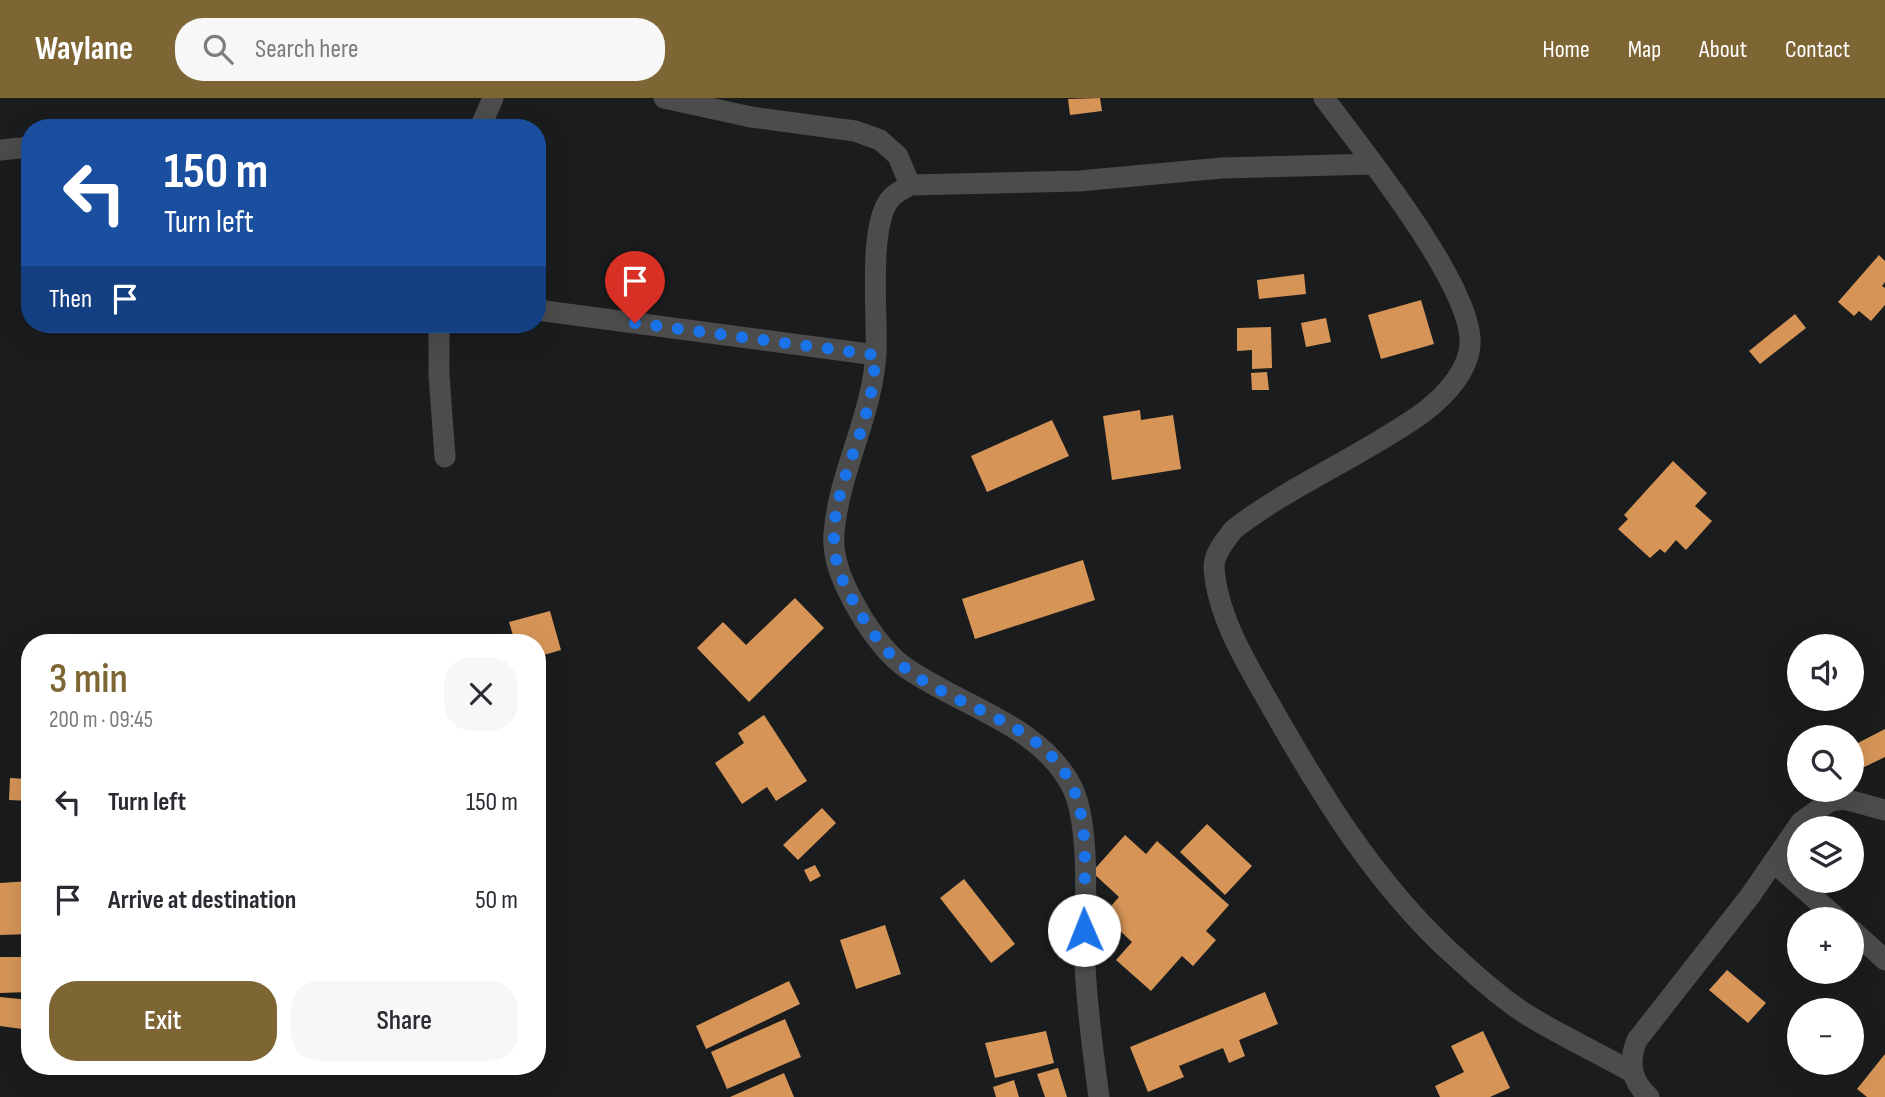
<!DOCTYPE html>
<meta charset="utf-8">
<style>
:root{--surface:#fff;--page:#f7f7f7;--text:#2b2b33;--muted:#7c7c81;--accent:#7e6634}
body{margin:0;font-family:"Sofia Sans Condensed",sans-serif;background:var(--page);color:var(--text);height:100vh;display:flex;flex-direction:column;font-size:26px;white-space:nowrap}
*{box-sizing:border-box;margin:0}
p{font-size:23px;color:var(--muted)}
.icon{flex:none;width:38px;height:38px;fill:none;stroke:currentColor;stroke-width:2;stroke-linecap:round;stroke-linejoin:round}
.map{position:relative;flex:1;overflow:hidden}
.drawer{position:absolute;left:21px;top:536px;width:525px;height:441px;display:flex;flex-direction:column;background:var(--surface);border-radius:28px;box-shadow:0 7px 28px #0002}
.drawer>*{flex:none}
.hud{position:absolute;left:21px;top:21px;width:525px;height:214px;border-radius:28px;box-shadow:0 7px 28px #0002;background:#1a4fa0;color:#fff;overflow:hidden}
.controls{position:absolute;left:1787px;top:536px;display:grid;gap:14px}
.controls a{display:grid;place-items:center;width:77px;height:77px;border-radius:50%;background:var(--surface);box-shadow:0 7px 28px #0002;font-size:35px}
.pin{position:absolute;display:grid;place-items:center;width:60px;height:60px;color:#fff;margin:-72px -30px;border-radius:50% 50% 50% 0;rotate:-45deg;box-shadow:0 0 7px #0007}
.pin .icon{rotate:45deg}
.me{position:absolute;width:77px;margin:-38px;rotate:359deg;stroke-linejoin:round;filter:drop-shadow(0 0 5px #0008)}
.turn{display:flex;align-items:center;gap:24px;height:147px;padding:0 28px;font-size:32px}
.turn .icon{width:91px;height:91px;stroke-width:2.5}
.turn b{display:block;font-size:49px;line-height:60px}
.then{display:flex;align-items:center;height:66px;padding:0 28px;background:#0003;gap:14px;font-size:26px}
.round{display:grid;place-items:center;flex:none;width:74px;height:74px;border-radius:28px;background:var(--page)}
.headline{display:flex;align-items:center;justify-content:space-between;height:119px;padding:0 28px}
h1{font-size:42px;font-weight:600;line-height:52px;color:var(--accent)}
.action{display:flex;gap:14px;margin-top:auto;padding:14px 28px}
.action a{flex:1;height:80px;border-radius:28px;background:var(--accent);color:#fff;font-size:28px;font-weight:600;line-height:80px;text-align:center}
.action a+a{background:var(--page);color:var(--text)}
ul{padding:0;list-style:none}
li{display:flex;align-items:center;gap:21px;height:98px;padding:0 28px}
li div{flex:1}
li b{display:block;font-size:26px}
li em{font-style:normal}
header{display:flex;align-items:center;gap:42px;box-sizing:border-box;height:98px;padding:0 35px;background:var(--accent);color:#fff}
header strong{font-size:33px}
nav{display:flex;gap:38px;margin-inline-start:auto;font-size:24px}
.search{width:490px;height:63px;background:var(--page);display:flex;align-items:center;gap:18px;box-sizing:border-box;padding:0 24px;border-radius:28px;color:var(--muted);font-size:26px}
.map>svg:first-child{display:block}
.building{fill:#d69557}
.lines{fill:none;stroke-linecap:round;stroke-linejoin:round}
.minor{stroke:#4d4c4c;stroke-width:21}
.route{stroke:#1a73e8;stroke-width:12;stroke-dasharray:0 21.6}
</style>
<header>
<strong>Waylane</strong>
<div class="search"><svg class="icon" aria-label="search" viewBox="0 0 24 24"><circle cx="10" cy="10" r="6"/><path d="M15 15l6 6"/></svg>Search here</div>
<nav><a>Home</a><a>Map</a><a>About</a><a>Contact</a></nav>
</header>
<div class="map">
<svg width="1885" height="999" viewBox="0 0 1885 999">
<rect width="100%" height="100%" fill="#1b1c1e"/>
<path class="building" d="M1100,0L1102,13L1070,17L1068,1Z
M1879,157L1885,163V184L1882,188L1885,190V207L1871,223L1859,213L1854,218L1838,204Z
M1304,176L1306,196L1259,201L1257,182Z
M1421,202L1434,246L1381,261L1368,217Z
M1795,216L1806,230L1760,266L1749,253Z
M1326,220L1331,244L1306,249L1301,225Z
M1271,229L1272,270L1252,271V252L1237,253V230Z
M1267,274L1269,292H1252L1251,275Z
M1140,312L1141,322L1173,317L1181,371L1112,382L1103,318Z
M1052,322L1069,358L987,394L971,358Z
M1673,363L1707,395L1695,408L1712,423L1686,452L1676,442L1665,455L1660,451L1650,460L1618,431L1628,421L1624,417Z
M1083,462L1095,502L975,541L962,501Z
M795,500L824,530L749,604L697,550L723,524L746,547Z
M550,513L561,552L537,559V544H515L509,524Z
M764,617L807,683L776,703L767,689L742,706L715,665L744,645L738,635Z
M1885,631V659L1854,674L1852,648Z
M10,680L30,681V703L9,702Z
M822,710L836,725L798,762L783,747Z
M1207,726L1252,768L1225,797L1180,754Z
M1125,737L1146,756L1157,743L1229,807L1206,833L1216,842L1193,868L1182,858L1151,893L1116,862L1132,844L1103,817L1119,799L1092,774Z
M815,767L821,778L810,784L804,772Z
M964,781L1015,846L991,865L940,800Z
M30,783V836L0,837V785Z
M885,827L901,876L856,891L840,842Z
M0,859H30L29,894L0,895Z
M1727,872L1766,905L1748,925L1709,892Z
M789,883L800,906L706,951L696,928Z
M1265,894L1278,926L1239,942L1245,958L1229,965L1223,950L1179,968L1184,979L1148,994L1130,949Z
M0,899L30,902V932L0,928Z
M785,921L801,959L727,991L711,954Z
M1046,933L1054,965L995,980L985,945Z
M1483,933L1510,990L1490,999H1440L1435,988L1464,974L1451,948Z
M1885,956V999H1867L1857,991Z
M1058,970L1067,999H1045L1037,976Z
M784,975L794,999H730Z
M1014,982L1019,999H996L993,989Z"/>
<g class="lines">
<path class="minor" d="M664,0L751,19L855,33L880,42L898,58L910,87
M1324,0C1362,51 1466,180 1470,240C1472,270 1446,297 1424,314C1363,358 1292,386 1233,432C1226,442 1214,455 1214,469C1217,519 1248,568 1272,610C1322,698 1373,781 1446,850C1471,873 1500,900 1529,918C1562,938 1598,955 1632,974
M480,30L493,0
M0,52L30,49
M537,212L876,257
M439,226V277L445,359
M1773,764L1838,821
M1852,832L1885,862
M1099,999C1093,955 1087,912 1085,867C1084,820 1092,729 1072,689C1040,625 956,607 902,567C883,552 865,526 854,505C842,483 832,460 834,435C839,373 873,317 876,254C878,219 867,123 892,99C897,94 904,91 910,87L1079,83L1222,70L1373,66
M1649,999C1631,983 1628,964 1637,942L1750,798L1801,724L1830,703L1844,701L1885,712"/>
</g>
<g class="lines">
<path class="route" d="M635,225L876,257C874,272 873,289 869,304C860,346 834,393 834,437C833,463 842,484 855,506C866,527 882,549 899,565C951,611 1043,621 1073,690C1091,732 1083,787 1084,832"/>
</g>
</svg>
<div class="controls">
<a><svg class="icon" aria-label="sound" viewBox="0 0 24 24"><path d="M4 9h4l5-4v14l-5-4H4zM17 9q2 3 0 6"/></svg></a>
<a><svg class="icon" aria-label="search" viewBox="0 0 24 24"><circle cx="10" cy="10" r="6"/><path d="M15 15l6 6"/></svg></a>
<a><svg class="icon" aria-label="layers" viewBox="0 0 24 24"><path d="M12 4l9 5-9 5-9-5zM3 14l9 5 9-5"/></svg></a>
<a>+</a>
<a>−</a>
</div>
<div class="pin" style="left:635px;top:225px;background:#d93025"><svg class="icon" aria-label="arrive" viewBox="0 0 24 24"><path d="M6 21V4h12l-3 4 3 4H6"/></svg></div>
<svg class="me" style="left:1084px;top:832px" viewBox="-20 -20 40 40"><circle r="19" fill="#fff"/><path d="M0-13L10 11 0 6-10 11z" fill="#1a73e8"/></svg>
<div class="hud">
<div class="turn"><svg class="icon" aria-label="left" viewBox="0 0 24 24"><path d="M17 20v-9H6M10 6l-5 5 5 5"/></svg><div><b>150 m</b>Turn left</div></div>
<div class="then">Then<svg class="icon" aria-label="arrive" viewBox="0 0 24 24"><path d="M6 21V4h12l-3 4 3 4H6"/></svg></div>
</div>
<section class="drawer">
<div class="headline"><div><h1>3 min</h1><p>200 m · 09:45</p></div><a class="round"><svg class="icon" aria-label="close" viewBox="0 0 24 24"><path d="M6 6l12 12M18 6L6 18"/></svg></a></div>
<ul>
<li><svg class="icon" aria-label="left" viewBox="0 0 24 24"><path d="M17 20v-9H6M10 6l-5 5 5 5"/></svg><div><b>Turn left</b></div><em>150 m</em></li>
<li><svg class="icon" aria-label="arrive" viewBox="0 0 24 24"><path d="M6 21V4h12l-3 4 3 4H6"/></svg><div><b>Arrive at destination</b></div><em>50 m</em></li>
</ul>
<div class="action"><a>Exit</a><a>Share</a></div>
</section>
</div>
